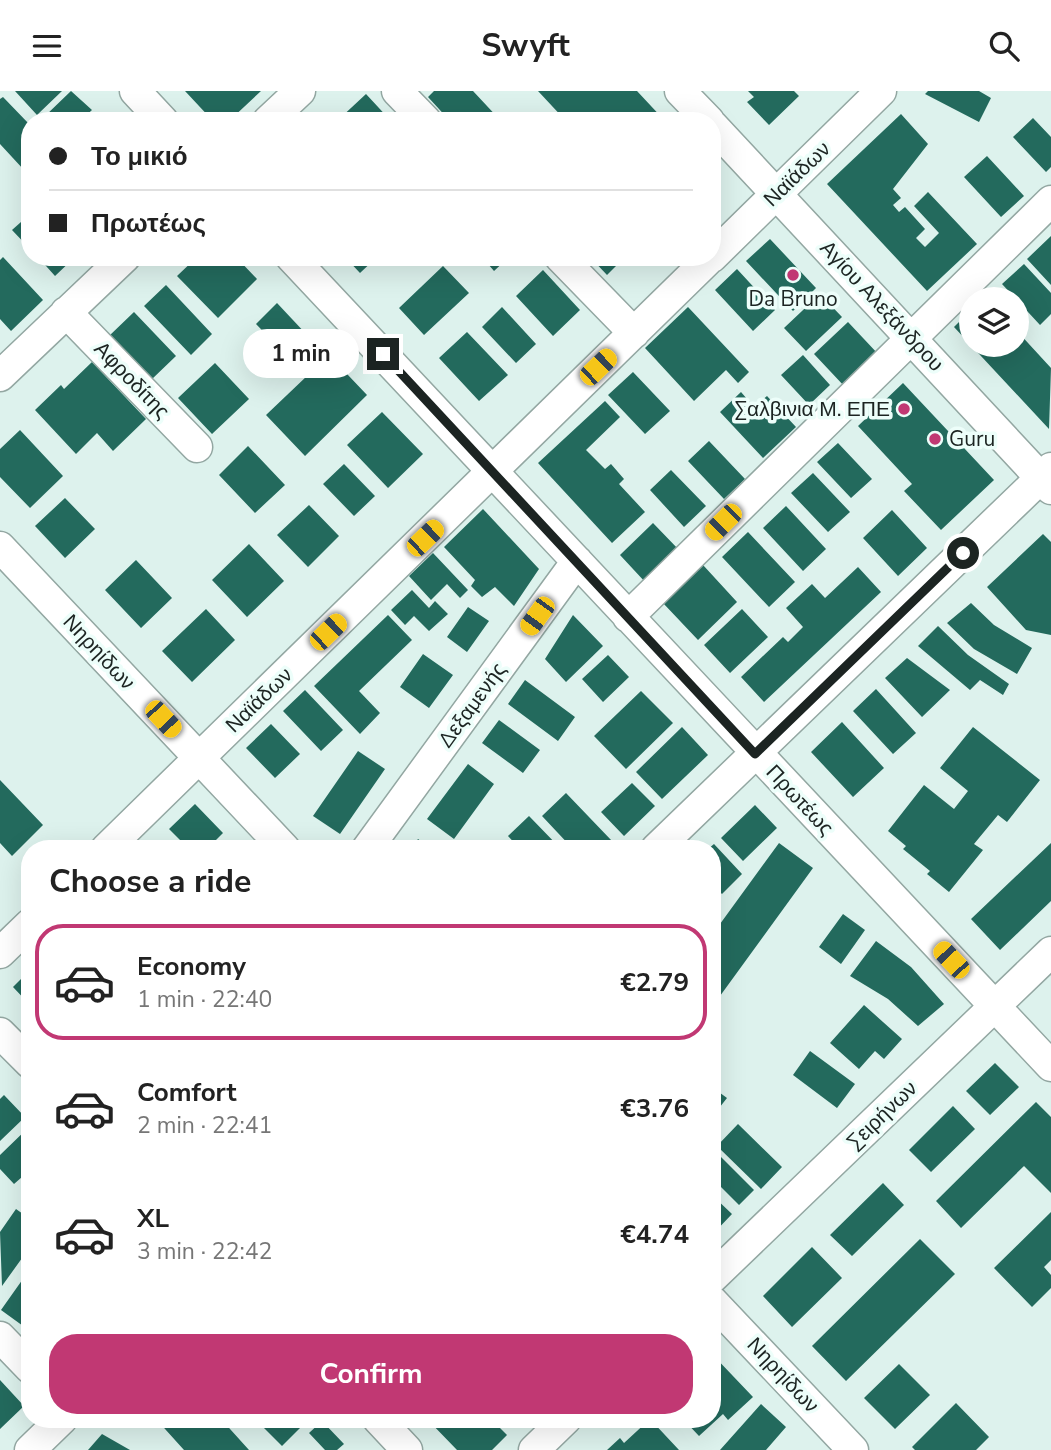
<!DOCTYPE html>
<meta charset="utf-8">
<style>
body{margin:0;font-family:"Nunito Sans",sans-serif;background:#f2f2f2;color:#222;height:100vh;display:flex;flex-direction:column;font-size:26px;white-space:nowrap}
*{box-sizing:border-box;margin:0}
p{font-size:23px;color:#767676}
.icon{flex:none;width:38px;height:38px;fill:none;stroke:currentColor;stroke-width:2;stroke-linecap:round;stroke-linejoin:round}
.map{position:relative;flex:1;overflow:hidden}
.side{position:absolute;left:21px;top:749px;width:700px;height:588px;display:flex;flex-direction:column;background:#fff;border-radius:28px;box-shadow:0 7px 28px #0002}
.side>*{flex:none}
.top-card{position:absolute;left:21px;top:21px;width:700px;height:154px;border-radius:28px;box-shadow:0 7px 28px #0002;display:grid;align-content:center;height:154px;padding:0 28px;background:#fff}
.tools{position:absolute;left:959px;top:196px;display:grid;gap:14px}
.tools a{display:grid;place-items:center;width:70px;height:70px;border-radius:50%;background:#fff;box-shadow:0 7px 28px #0002;font-size:35px}
.end{position:absolute;width:32px;height:32px;margin:-16px;border:9px solid #1c2422;background:#fff;box-shadow:0 0 0 4px #fff}
.from{border-radius:50%}
.bubble{position:absolute;height:49px;border-radius:24px;background:#fff;box-shadow:0 7px 28px #0002;font-size:23px;font-weight:700;line-height:49px;text-align:center}
.car{position:absolute;width:21px;height:42px;margin:-21px -10px;border-radius:9px;box-shadow:0 0 5px 2px #0007;background:linear-gradient(#f5c518 24%,#345 0 40%,#f5c518 0 76%,#345 0 86%,#f5c518 0)}
.top-card b{display:flex;align-items:center;gap:24px;height:66px;font-size:26px}
.top-card b+b{border-top:2px solid #e0e0e0}
.top-card i{width:18px;height:18px;background:#222}
ul{padding:0;list-style:none}
li{display:flex;align-items:center;gap:21px;height:116px;margin:0 14px 10px;padding:0 14px;border:4px solid transparent;border-radius:28px}
li div{flex:1}
li b{display:block;font-size:26px}
li em{font-style:normal;font-weight:700}
li.on{border-color:#c13873}
li>.icon{width:63px;height:63px;stroke-width:1.5}
h2{padding:0 28px;font-size:32px;line-height:84px}
.button{display:flex;gap:14px;margin-top:auto;padding:14px 28px}
.button a{flex:1;height:80px;border-radius:28px;background:#c13873;color:#fff;font-size:28px;font-weight:700;line-height:80px;text-align:center}
header{display:flex;justify-content:space-between;align-items:center;height:91px;padding:0 28px;background:#fff;font-size:32px;font-weight:700}
.map>svg:first-child{display:block}
.building{fill:#236a5d}
.lines{fill:none;stroke-linecap:round;stroke-linejoin:round}
.minor-casing{stroke:#93a7a2;stroke-width:33}
.minor{stroke:#fff;stroke-width:30}
.route{stroke:#1c2422;stroke-width:9}
.poi-dot{fill:#c13873;stroke:#edfefa;stroke-width:2.5}
.labels{text-anchor:middle;dominant-baseline:central;stroke-width:7;stroke-linejoin:round;paint-order:stroke}
.street-label{font-size:21px;fill:#1c2422;stroke:#edfefa}
.poi-label{font-size:21px;fill:#1c2422;stroke:#edfefa}
</style>
<header><svg class="icon" aria-label="menu" viewBox="0 0 24 24"><path d="M4 6h16M4 12h16M4 18h16"/></svg>Swyft<svg class="icon" aria-label="search" viewBox="0 0 24 24"><circle cx="10" cy="10" r="6"/><path d="M15 15l6 6"/></svg></header>
<div class="map">
<svg width="1051" height="1359" viewBox="0 0 1051 1359">
<rect width="100%" height="100%" fill="#ddf2ed"/>
<path class="building" d="M15 0H62L37 24Z
M71 0 92 19 80 30H48L44 26Z
M185 0H261L229 30H213Z
M434 0H473L501 30H450L428 6Z
M538 0H637L665 30H566Z
M748 0H794L799 5 769 34 747 11 754 6Z
M928 0H979L991 7 979 31 925 3Z
M366 3 391 30H337Z
M3 6 30 34V73L24 79 0 53V8Z
M901 23 928 53 893 98 901 107 893 114 899 121 905 116 925 138 916 147 925 156 939 142 914 115 928 101 977 153 927 200 827 93Z
M1033 27 1051 46V76L1046 81 1013 46Z
M987 65 1024 105 1001 126 964 86Z
M30 123V158L12 139Z
M1051 145V194L1027 168Z
M770 148 816 197 793 220 746 170Z
M3 166 43 209 11 240 0 228V169Z
M38 166H75L55 185Z
M197 166H236L257 188 218 227 177 185Z
M345 166H377L360 182Z
M482 166H509L494 180Z
M590 166H625L607 184Z
M1024 173 1051 202V223L1040 234 1002 193Z
M443 175 469 202 424 244 399 217Z
M737 178 775 219 753 240 715 199Z
M543 179 580 219 553 245 516 205Z
M166 194 212 243 191 264 144 215Z
M820 203 842 226 806 260 784 237Z
M277 212 307 244 286 264 256 233Z
M502 216 536 253 516 272 482 236Z
M688 216 749 281 738 292 726 279 694 310 645 257Z
M971 219V254H1017V240L1051 277 1049 338 954 236Z
M134 221 176 265 151 289 109 245Z
M848 231 879 264 845 296 814 263Z
M467 241 508 284 479 310 439 267Z
M329 264 367 304 305 365 266 324Z
M803 264 830 294 809 314 781 284Z
M92 271 146 328 113 360 97 342 76 363 35 319 61 294 64 298Z
M215 272 249 308 212 343 178 307Z
M633 281 670 320 645 343 608 304Z
M903 292 994 389 941 439 904 400 912 393 858 335Z
M741 301 754 316 767 305 796 336 763 367 720 321Z
M605 310 620 326 586 359 605 378 611 373 624 388 619 393 645 421 612 452 538 372Z
M382 321 423 363 388 397 347 354Z
M20 339 63 385 30 417 0 386V358Z
M709 350 745 388 724 408 688 370Z
M838 352 872 388 851 407 817 371Z
M248 355 285 394 255 422 219 384Z
M344 373 375 405 354 425 323 393Z
M671 379 706 415 684 436 650 399Z
M813 382 850 421 828 441 791 402Z
M65 407 95 438 65 467 35 435Z
M309 414 339 445 308 476 277 444Z
M786 415 826 458 803 480 763 437Z
M483 418 539 478 514 515 495 496 482 506 471 495 475 489 444 456Z
M892 419 927 457 898 485 863 447Z
M653 432 680 460 646 492 620 464Z
M748 441 795 491 769 516 722 466Z
M1043 443 1051 451V544L1026 539 987 496Z
M249 453 284 490 247 526 212 489Z
M433 462 468 499 460 507 447 493 431 509 409 485Z
M136 469 172 507 141 537 105 499Z
M703 474 737 511 698 549 663 512Z
M858 476 881 501 764 611 741 586 783 546 788 551 803 536 786 517 812 493 825 507Z
M412 499 429 517 435 510 448 523 429 540 414 525 405 534 391 519Z
M971 512 994 534 1032 557 1017 583 974 558 947 532Z
M468 516 489 530 467 561 447 546Z
M206 518 235 549 192 591 162 560Z
M742 518 768 546 730 582 704 554Z
M388 524 412 549 359 600 380 622 360 643 314 595Z
M573 524 603 555 566 591 545 568Z
M938 535 968 564 1009 593 1003 604 980 589 970 599 918 555Z
M423 563 453 584 429 617 400 596Z
M608 564 629 586 603 611 582 588Z
M907 567 950 599 922 626 885 587Z
M525 589 575 626 558 650 508 613Z
M876 598 916 642 893 663 853 620Z
M305 599 343 639 321 660 283 620Z
M641 600 673 632 626 678 594 645Z
M499 629 540 659 523 682 482 652Z
M842 631 884 677 853 706 811 661Z
M271 633 300 663 275 687 246 657Z
M682 636 708 664 662 708 636 681Z
M973 636 1040 689 1007 731 998 724 974 753 983 759 949 801 927 783 930 780 903 758 906 755 888 740 924 694 954 718 968 700 940 677Z
M358 660 385 678 340 743 313 725Z
M468 673 494 693 454 748 427 728Z
M0 689 43 734 12 765 0 752Z
M632 692 655 715 624 745 601 721Z
M566 702 612 750 604 758H573L542 725Z
M195 713 223 742 207 758H189L169 738Z
M755 714 777 737 743 770 721 747Z
M529 725 561 758H520L508 745Z
M418 748 432 758H411Z
M779 752 813 777 712 916V844Z
M1051 752V810L1000 859 971 828Z
M714 753 742 783 722 803 712 793V758H708Z
M843 823 865 839 841 873 819 856Z
M876 850 911 876 944 913 918 935 888 908 850 885Z
M30 879V914L13 896Z
M864 914 902 948 884 968 875 960 859 978 830 952Z
M810 960 855 993 837 1017 793 984Z
M995 972 1019 996 990 1024 966 1000Z
M712 996 727 1007 712 1026Z
M4 1004 25 1026 0 1050V1008Z
M1036 1011 1051 1026V1102L1024 1075 961 1137 936 1110Z
M953 1015 975 1038 931 1081 909 1059Z
M738 1033 782 1076 761 1098 717 1055Z
M30 1035V1079L14 1093 0 1078V1064Z
M717 1062 754 1099 739 1114 712 1087V1066Z
M883 1092 904 1114 852 1165 830 1144Z
M712 1104 732 1123 712 1144Z
M16 1118 30 1128V1156L2 1195 0 1141Z
M1051 1121V1169L1044 1176 1051 1184V1197L1032 1216 994 1177Z
M920 1148 955 1183 846 1290 812 1255Z
M812 1156 842 1187 792 1236 763 1205Z
M30 1178V1240L1 1219Z
M712 1263 753 1306 728 1329 723 1323 699 1345 683 1328H712Z
M899 1273 930 1304 895 1338 864 1307Z
M0 1289 24 1315 0 1338Z
M956 1312 989 1346 976 1359H915L912 1356Z
M761 1313 786 1336 766 1359H720Z
M156 1328H221L249 1359H184Z
M267 1328H301L305 1332 282 1355 261 1334Z
M427 1328H491L507 1344 492 1359H457Z
M650 1328 679 1359H607L620 1347 624 1352Z
M322 1330 344 1353 337 1359H325L309 1342Z
M102 1343 130 1359H88Z"/>
<g class="lines">
<defs>
<path id="minor" d="M135 0 163 30
M397 0 426 30
M680 0 709 30
M268 30 300 0
M712 34 1051 398
M291 166 1051 975
M560 166 634 242
M712 166 881 0
M66 221 197 356
M0 285 125 166
M0 456 285 758
M628 526 1051 110
M106 758 711 166
M367 758 577 470
M656 758 1051 377
M0 862 30 833
M0 942 30 972
M712 1187 1051 861
M712 1210 853 1359
M0 1246 30 1277
M378 1328 407 1359
M30 1359 62 1328
M534 1359 566 1328"/>
</defs>
<use href="#minor" class="minor-casing"/>
<use href="#minor" class="minor"/>
</g>
<g class="lines">
<path class="route" d="M383 263 755 663 963 462"/>
</g>
<g class="poi-dot">
<circle cx="793" cy="184" r="7"/>
<circle cx="904" cy="318" r="7"/>
<circle cx="935" cy="348" r="7"/>
</g>
<g class="labels">
<g class="street-label">
<text transform="translate(797 83) rotate(-44)">Ναϊάδων</text>
<text transform="translate(882 215) rotate(47)">Αγίου Αλεξάνδρου</text>
<text transform="translate(132 289) rotate(46)">Αφροδίτης</text>
<text transform="translate(99 561) rotate(47)">Νηρηίδων</text>
<text transform="translate(259 609) rotate(-44)">Ναϊάδων</text>
<text transform="translate(472 614) rotate(-54)">Δεξαμενής</text>
<text transform="translate(800 709) rotate(47)">Πρωτέως</text>
<text transform="translate(882 1024) rotate(-44)">Σειρήνων</text>
<text transform="translate(783 1284) rotate(47)">Νηρηίδων</text>
</g>
<g class="poi-label">
<text x="793" y="208">Da Bruno</text>
<text x="890" y="318" text-anchor="end">Σαλβινια Μ. ΕΠΕ</text>
<text x="949" y="348" text-anchor="start">Guru</text>
</g>
</g>
</svg>
<div class="tools">
<a><svg class="icon" aria-label="layers" viewBox="0 0 24 24"><path d="M12 4l9 5-9 5-9-5zM3 14l9 5 9-5"/></svg></a>
</div>
<i class="end from" style="left:963px;top:462px"></i>
<i class="end" style="left:383px;top:263px"></i>
<div class="bubble" style="left:243px;top:238px;width:116px">1 min</div>
<i class="car" style="left:598px;top:276px;rotate:46deg"></i>
<i class="car" style="left:723px;top:431px;rotate:225deg"></i>
<i class="car" style="left:425px;top:447px;rotate:46deg"></i>
<i class="car" style="left:537px;top:525px;rotate:216deg"></i>
<i class="car" style="left:328px;top:541px;rotate:46deg"></i>
<i class="car" style="left:163px;top:628px;rotate:137deg"></i>
<i class="car" style="left:951px;top:869px;rotate:317deg"></i>
<div class="top-card">
<b><i class="from"></i>Το μικιό</b>
<b><i></i>Πρωτέως</b>
</div>
<section class="side">
<h2>Choose a ride</h2>
<ul>
<li class="on"><svg class="icon" aria-label="car" viewBox="0 0 24 24"><path d="M5 17H2v-5l4-1 3-4h7l3 4 3 1v5h-3M9 17h6M6 11h13"/><circle cx="7" cy="17" r="2"/><circle cx="17" cy="17" r="2"/></svg><div><b>Economy</b><p>1 min · 22:40</p></div><em>€2.79</em></li>
<li><svg class="icon" aria-label="car" viewBox="0 0 24 24"><path d="M5 17H2v-5l4-1 3-4h7l3 4 3 1v5h-3M9 17h6M6 11h13"/><circle cx="7" cy="17" r="2"/><circle cx="17" cy="17" r="2"/></svg><div><b>Comfort</b><p>2 min · 22:41</p></div><em>€3.76</em></li>
<li><svg class="icon" aria-label="car" viewBox="0 0 24 24"><path d="M5 17H2v-5l4-1 3-4h7l3 4 3 1v5h-3M9 17h6M6 11h13"/><circle cx="7" cy="17" r="2"/><circle cx="17" cy="17" r="2"/></svg><div><b>XL</b><p>3 min · 22:42</p></div><em>€4.74</em></li>
</ul>
<div class="button"><a>Confirm</a></div>
</section>
</div>
